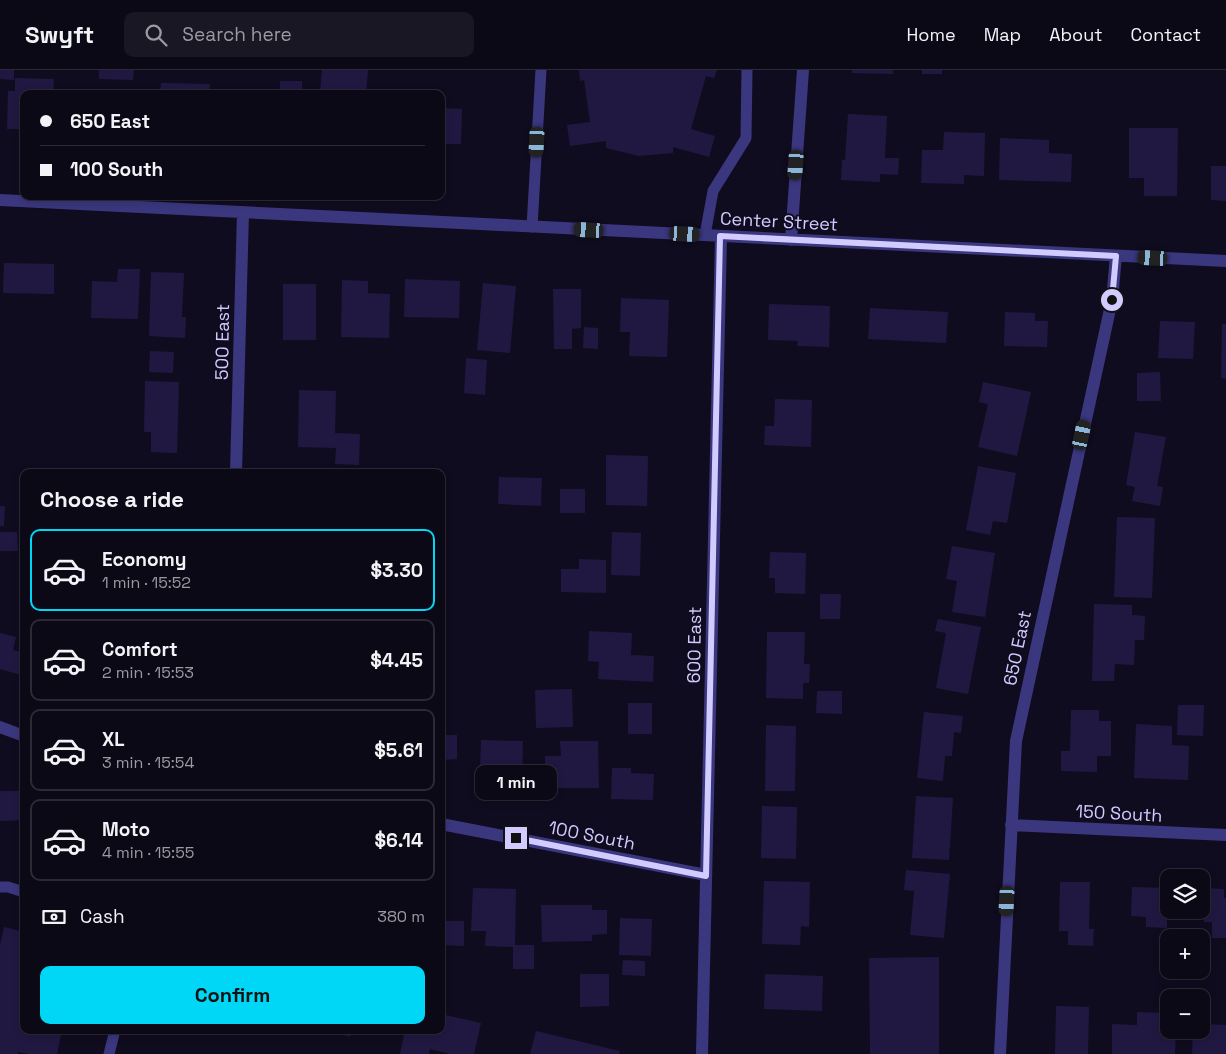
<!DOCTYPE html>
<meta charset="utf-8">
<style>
body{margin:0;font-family:"Space Grotesk",sans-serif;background:#1a1724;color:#f1f3f6;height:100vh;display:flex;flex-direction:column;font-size:19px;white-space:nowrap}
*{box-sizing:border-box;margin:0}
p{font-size:16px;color:#9a9aa1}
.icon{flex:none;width:28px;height:28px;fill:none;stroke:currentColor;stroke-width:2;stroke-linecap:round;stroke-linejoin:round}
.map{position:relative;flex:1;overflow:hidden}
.side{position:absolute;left:20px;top:399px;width:425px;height:565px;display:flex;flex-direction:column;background:#0c0917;border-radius:10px;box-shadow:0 2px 8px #0003,0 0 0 1px #2c2a36}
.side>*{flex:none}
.guide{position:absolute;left:20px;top:20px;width:425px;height:110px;border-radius:10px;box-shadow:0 2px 8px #0003,0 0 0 1px #2c2a36;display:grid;align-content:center;height:110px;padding:0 20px;background:#0c0917}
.tools{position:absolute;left:1160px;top:799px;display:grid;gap:10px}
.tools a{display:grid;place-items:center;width:50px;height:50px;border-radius:10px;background:#0c0917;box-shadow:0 2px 8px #0003,0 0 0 1px #2c2a36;font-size:25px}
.end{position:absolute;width:22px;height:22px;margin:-11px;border:6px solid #d2cbff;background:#111;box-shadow:0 0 0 2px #111}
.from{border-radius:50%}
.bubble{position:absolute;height:35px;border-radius:10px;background:#0c0917;box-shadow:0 2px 8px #0003,0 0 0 1px #2c2a36;font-size:16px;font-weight:600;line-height:35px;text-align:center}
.car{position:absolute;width:15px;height:30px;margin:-15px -8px;border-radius:6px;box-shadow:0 0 4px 1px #0007;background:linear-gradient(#222 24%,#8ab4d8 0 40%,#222 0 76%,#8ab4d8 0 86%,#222 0)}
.guide b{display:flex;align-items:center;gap:18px;height:48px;font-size:19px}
.guide b+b{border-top:1px solid #2c2a36}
.guide i{width:12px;height:12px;background:#f1f3f6}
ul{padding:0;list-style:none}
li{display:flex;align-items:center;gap:15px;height:82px;margin:0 10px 8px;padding:0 10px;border:2px solid #2c2a36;border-radius:10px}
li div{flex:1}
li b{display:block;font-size:19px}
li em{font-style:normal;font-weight:600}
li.on{border-color:#00d7f6}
li>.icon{width:45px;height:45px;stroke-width:1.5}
h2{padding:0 20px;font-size:22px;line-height:60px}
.pay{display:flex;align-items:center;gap:12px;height:55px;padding:0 20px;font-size:19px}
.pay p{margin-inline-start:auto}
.primary-button{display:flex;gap:10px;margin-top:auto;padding:10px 20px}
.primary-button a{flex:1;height:58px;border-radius:10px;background:#00d7f6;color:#111;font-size:20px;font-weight:600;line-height:58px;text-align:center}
header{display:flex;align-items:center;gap:30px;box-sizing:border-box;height:70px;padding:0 25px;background:#0c0917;border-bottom:1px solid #2c2a36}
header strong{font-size:24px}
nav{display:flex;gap:28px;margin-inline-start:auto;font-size:18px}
.search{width:350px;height:45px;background:#1a1724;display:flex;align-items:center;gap:12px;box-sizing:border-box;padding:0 18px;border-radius:10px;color:#9a9aa1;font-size:19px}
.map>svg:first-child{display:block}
.building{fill:#211841}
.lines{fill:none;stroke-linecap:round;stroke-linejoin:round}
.service{stroke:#3b377f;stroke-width:11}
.minor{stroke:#3b377f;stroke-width:12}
.route{stroke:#d2cbff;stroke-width:6}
.labels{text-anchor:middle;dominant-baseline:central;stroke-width:4;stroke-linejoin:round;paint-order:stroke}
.street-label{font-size:18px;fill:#d2cbff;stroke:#100c1f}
</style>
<header>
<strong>Swyft</strong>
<div class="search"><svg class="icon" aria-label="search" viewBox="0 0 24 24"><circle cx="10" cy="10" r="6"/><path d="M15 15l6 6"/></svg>Search here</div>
<nav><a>Home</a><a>Map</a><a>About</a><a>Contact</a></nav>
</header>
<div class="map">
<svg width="1226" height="984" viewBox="0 0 1226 984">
<rect width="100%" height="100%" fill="#100c1f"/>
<path class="building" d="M0 0H14V10L0 9Z
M99 0H134L133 10 99 9Z
M322 0H368L366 24 320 23Z
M579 0H717L714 8 706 6 691 59 715 66 709 87 673 77V83L639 86 606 78V71L570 76 567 55 590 52 584 10 580 11Z
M852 0H893V4L852 3Z
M922 0H942V4H922Z
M15 8 54 9 53 24H24V59H7L8 21H15Z
M280 11H302V24H280Z
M161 13 210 14 209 24H160Z
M376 21H399V24H376Z
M441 38 462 39 461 74H441Z
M848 44 887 46 885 88H899L898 105 880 104V112L841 110 842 90H845Z
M1129 58H1178L1177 126H1144V108H1129Z
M944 62 985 63 984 106 964 105V114L921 113 922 80H943Z
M1000 68 1049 70V83L1072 84 1071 112 999 110Z
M1211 96H1226V131L1211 130Z
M4 193 54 194V224L3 223Z
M118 199H140L138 249 91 248 92 211 117 212Z
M151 202 184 203 182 247H186L185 268 149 266Z
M405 209 460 211 459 248 404 247Z
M342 210 368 211V223L390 224 389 268 341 267Z
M483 213 516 216 510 283 477 280Z
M283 214H316V270H283Z
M553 219H581V258L572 259V279H554Z
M621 228 669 230 667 287 629 286 630 262H620Z
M769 234 830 236 829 277 797 276 798 271 768 270Z
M870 238 948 242 946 273 868 269Z
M1005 242 1035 243V251H1048L1047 277 1004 276Z
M1160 251 1195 252 1193 289 1158 288Z
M1222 254H1226V309L1221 308Z
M584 257 598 258V279L583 278Z
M150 281 174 282 173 303 149 302Z
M466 288 487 290 485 325 464 323Z
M1160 302 1161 331H1137V303Z
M145 311 179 312 177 383 151 382V362H144Z
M983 312 1031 322 1017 386 978 377 988 334 979 332Z
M299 320 336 321 335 363 360 364 359 395 335 394 336 378 298 377Z
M775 329 812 330 811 377 764 375 765 356H774Z
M1135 362 1166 367 1157 416 1163 417 1160 436 1132 431 1135 417 1126 415Z
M606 385 648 386 647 436 606 435Z
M978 396 1016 403 1007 453 993 451 990 465 966 460Z
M145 398 178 399V402H145Z
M499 407 542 408 541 436 498 434Z
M560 419H585V443H560Z
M0 436H5L4 456H0Z
M1117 447 1155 448 1152 528 1114 527Z
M0 462H17L18 481H0Z
M612 462 641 463 640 506 611 505Z
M952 476 995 483 985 547 952 542 957 511 946 509Z
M770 482 806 483 805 524 775 523V508H769Z
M579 489 606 490V523L561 522V499H579Z
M820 524H841L840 549H820Z
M1094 534 1132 535V545L1145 546 1144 570H1135L1134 595 1115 594 1114 611H1092Z
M938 549 981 557 968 624 936 618 946 563 935 561Z
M589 561 632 563 631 585 654 586 653 612 598 609 599 592 588 591Z
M767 562H805L804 594H810L809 613H803V629L766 628Z
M0 563 16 567 13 580 24 583V606L0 599Z
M572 619 573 657 536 658 535 620Z
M817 621H842V644L816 643Z
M628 633H652V664H628Z
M1178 635H1204L1203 666 1177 665Z
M1071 640H1099V651H1111V686H1097V702L1061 701V681H1070Z
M924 642 963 646 961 663 954 662 952 686H945L943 711 917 708Z
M1136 654 1172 656V675L1189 676 1188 710 1134 708Z
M766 655 796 656 795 721H765Z
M441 665H457V689L441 690Z
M481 670 523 671 522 706 480 704Z
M560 671H598L599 718H545V686H561Z
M612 698H631V703L654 704 653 730 611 729Z
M0 721H24V750L0 751Z
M916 726 953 728 949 790 912 788Z
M762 736 797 737 796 789 761 788Z
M906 800 950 804 944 868 910 865 914 821 904 820Z
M764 811 810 812 809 857 801 856 800 875 762 874Z
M1060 812H1090L1089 859H1094L1093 876 1068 875V861H1059Z
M1132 817 1169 818V840H1191V849L1167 848V858L1146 857V847L1131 846Z
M473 818 516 819 515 875H534V899H513V877L485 876 486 861H471Z
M1205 818 1224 819V828H1226V868H1212V852H1204Z
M541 835H592V840H607V864L592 865V871L542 872Z
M620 848 652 849 651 886 619 885Z
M441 851H464V876L441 875Z
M4 857 24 862V960H62L57 984H29L18 982V984H0V875Z
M939 887V984H870L869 888Z
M623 890 645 891V906L622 905Z
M580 904H609V936L580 937Z
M765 904 823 906 822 941 764 939Z
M1056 936 1089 937 1088 984H1055Z
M1137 942 1163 943V953H1169V960H1176L1175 984H1112V954L1137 955Z
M441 944 481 953 474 984H450L430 979 429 984H400L405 960H441Z
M1201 954 1226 955V984H1192L1193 960H1201Z
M328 960H352L350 967Z
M536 961 620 981 619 984H530Z"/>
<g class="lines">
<path class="service" d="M532 157 541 0
M705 165 713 121 746 68 747 0
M0 817H8L24 822
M109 984 115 960"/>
<path class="minor" d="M0 130 1226 191
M791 170 803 0
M236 402 243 142
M0 657 24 666
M441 754 706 805
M1011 755 1226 765
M702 984 721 166
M1000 984 1016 671 1112 230 1116 186"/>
</g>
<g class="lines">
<path class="route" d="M516 768 706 806 720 166 1116 186 1112 230"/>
</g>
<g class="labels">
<g class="street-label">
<text transform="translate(779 151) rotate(3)">Center Street</text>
<text transform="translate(222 272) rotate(-89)">500 East</text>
<text transform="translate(694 575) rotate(-89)">600 East</text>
<text transform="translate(1017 578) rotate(-78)">650 East</text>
<text transform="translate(1119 743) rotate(3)">150 South</text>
<text transform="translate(592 765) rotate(11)">100 South</text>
</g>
</g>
</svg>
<div class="tools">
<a><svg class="icon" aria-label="layers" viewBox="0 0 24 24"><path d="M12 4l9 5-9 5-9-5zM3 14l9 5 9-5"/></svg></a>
<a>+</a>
<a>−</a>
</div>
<i class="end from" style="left:1112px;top:230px"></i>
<i class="end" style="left:516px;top:768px"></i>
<div class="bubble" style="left:475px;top:695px;width:82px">1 min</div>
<i class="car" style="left:537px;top:72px;rotate:183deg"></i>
<i class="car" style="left:796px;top:95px;rotate:184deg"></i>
<i class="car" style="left:589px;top:160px;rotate:273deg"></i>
<i class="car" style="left:685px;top:164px;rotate:93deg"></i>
<i class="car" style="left:1153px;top:188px;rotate:273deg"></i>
<i class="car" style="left:1082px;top:365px;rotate:12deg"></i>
<i class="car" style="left:1007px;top:831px;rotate:183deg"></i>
<div class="guide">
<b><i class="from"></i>650 East</b>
<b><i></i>100 South</b>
</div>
<section class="side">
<h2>Choose a ride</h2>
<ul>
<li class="on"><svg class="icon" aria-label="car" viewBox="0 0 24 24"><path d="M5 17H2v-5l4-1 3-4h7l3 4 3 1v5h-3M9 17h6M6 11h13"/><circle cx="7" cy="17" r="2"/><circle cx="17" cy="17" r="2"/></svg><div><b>Economy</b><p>1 min · 15:52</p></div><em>$3.30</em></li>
<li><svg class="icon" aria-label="car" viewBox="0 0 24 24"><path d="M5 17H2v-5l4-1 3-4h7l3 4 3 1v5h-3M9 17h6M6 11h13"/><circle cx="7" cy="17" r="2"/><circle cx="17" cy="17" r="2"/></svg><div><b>Comfort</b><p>2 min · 15:53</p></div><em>$4.45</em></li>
<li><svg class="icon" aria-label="car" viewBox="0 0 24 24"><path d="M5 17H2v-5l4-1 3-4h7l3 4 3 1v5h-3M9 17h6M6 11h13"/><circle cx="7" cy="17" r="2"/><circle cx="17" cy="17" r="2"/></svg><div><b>XL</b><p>3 min · 15:54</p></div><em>$5.61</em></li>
<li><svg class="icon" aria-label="car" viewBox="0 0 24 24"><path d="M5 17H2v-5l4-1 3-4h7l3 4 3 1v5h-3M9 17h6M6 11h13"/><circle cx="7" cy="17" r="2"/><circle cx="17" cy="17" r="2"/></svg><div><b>Moto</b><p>4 min · 15:55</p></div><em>$6.14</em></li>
</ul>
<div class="pay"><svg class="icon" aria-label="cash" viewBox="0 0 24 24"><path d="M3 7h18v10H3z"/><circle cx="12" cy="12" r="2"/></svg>Cash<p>380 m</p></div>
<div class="primary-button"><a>Confirm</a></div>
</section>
</div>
